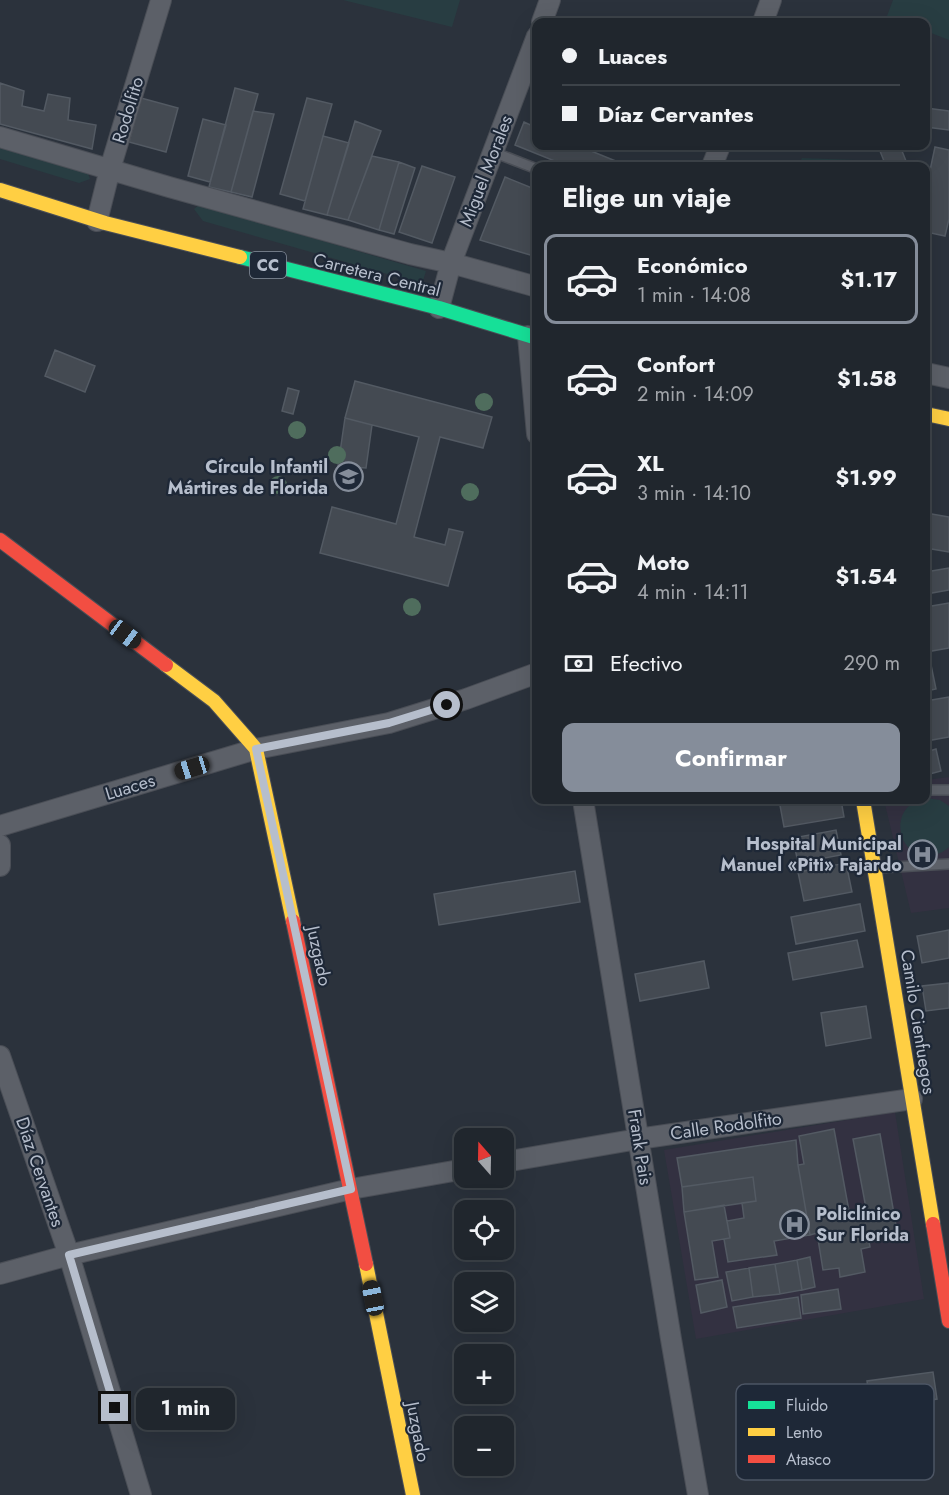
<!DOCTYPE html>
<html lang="es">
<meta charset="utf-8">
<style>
body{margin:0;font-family:Jost,sans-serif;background:#2d3239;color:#f1f3f6;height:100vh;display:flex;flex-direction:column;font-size:22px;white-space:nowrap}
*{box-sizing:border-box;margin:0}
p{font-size:20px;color:#a2a5aa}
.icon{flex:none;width:33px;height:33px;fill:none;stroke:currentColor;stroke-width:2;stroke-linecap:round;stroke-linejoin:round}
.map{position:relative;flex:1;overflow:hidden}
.drawer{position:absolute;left:532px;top:162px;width:398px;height:642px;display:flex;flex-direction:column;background:#20262d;border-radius:12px;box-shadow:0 6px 24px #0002,0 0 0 2px #3d4349}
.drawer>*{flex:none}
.hud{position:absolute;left:532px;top:18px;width:398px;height:132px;border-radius:12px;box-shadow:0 6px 24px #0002,0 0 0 2px #3d4349;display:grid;align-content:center;height:132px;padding:0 30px;background:#20262d}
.needle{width:39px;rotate:340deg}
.controls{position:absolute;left:454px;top:1128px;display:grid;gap:12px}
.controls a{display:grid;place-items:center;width:60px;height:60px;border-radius:12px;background:#20262d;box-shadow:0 6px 24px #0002,0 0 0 2px #3d4349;font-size:30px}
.end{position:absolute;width:27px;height:27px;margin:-14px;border:8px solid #b6becc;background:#111;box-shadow:0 0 0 3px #111}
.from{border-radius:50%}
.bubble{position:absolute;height:42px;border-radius:12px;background:#20262d;box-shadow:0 6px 24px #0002,0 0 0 2px #3d4349;font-size:20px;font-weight:700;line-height:42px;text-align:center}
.car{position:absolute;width:18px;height:36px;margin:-18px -9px;border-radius:8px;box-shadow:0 0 4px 2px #0007;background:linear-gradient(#222 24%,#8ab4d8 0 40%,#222 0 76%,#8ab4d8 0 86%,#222 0)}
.hud b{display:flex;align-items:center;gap:21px;height:57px;font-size:22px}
.hud b+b{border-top:2px solid #3d4349}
.hud i{width:15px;height:15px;background:#f1f3f6}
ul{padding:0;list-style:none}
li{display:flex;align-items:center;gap:18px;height:90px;margin:0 12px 9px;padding:0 18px;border:3px solid transparent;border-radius:12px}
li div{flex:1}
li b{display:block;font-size:22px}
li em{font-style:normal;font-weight:700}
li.on{border-color:#858d9a}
li>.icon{width:54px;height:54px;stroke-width:1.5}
h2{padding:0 30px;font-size:27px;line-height:72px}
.pay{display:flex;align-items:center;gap:15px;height:66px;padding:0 30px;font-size:22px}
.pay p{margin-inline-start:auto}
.action{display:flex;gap:12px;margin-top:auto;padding:12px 30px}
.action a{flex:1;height:69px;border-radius:12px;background:#858d9a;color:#fff;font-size:24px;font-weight:700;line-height:69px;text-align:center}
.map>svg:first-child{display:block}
.medical{fill:#333141}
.green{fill:#283d42}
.building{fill:#444a52;stroke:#535a63;stroke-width:1.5}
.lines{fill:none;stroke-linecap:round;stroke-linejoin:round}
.lane-casing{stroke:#4a4e56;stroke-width:12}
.street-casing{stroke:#4a4e56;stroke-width:22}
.fast-casing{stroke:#4a4e56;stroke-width:16}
.slow-casing{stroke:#4a4e56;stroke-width:16}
.jam-casing{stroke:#4a4e56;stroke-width:16}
.lane{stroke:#5c6068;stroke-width:9}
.street{stroke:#5c6068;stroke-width:20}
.fast{stroke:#16e098;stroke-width:14}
.slow{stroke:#ffcf43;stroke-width:14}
.jam{stroke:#f24e42;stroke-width:14}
.tree{fill:#4f6d5d}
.route{stroke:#b6becc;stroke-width:8}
.labels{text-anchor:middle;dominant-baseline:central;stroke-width:4.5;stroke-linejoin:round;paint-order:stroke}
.shield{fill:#1e2837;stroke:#88919f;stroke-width:1.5}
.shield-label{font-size:16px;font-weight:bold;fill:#b6becc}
.street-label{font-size:18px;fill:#b6becc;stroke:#1e2837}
.poi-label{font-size:18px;font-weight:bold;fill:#b6becc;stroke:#1e2837;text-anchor:end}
.key{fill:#1e2837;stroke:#4c5564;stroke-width:1.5}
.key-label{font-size:16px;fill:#b6becc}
</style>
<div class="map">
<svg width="949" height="1495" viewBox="0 0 949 1495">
<rect width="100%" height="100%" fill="#2b323c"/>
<path class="medical" d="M949 777V908L911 913 884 800H926V780Z
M895 1112 924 1299 696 1339 664 1150Z"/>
<path class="green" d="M343 0H460L452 27Z
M893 0H949V40L926 31V22H904L887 16Z
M0 146 87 171 90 179 79 183 0 159Z
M802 158 855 160 856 166H798Z
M199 205 426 271 422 284 203 221 194 209Z
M926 798 940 800 949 806V847C943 853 936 855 928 855 892 855 891 800 926 800Z"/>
<path class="building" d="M0 83 24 91 22 106 44 111 48 94 70 98 68 120 96 125 92 149 0 124Z
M235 88 258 94 231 192 209 187Z
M141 98 178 108 166 152 129 142Z
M307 98 332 104 305 201 280 194Z
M926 108 949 111V130L926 127Z
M253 111 274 114 252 197 231 192Z
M203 119 226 125 210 182 188 176Z
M355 121 381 131 348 220 327 215Z
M524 122 537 128V146H579L618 162 616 166H567L515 145Z
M323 136 349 143 327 215 303 209Z
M878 146H900L908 166H886Z
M935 147 949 150V219L945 236 926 232V189Z
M372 156 399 162 379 230 348 220Z
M399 162 415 168 394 234 379 230Z
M422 166 455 177 432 243 399 232Z
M505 177 537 190V257L480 240Z
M55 350 95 366 85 392 45 376Z
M355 381 492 417 483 448 440 437 414 537 445 545 449 529 463 532 448 586 320 553 332 507 396 524 419 437 345 418Z
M288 388 299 391 293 414 282 411Z
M345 418 372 425 366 468 338 466Z
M926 513 949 517V552L926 548Z
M949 568V590L926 594V572Z
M949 603V648L926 652V607Z
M931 665 936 689 926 691V666Z
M949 697V737L926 741V701Z
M936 749 941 771 926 775V752Z
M779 800H841L844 817 784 827Z
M836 830 841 855 798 863 793 838Z
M846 863 852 892 804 901 798 872Z
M575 871 580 902 439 925 434 894Z
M860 904 865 931 796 944 791 917Z
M949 930V958L922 963 917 936Z
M857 940 863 967 793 980 788 953Z
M704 961 709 988 640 1001 635 974Z
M949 983V1008L926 1011 922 986Z
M866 1006 871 1038 826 1046 821 1013Z
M834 1129 849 1211 866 1208 853 1139 880 1134 897 1231 868 1236 870 1247 861 1249 865 1272 840 1277 839 1268 823 1270 817 1233 810 1235 798 1165 804 1164 799 1136Z
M796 1140 798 1165 810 1235 774 1241 777 1255 728 1262 724 1239 730 1238 727 1221 744 1218 742 1203 756 1201 753 1177 682 1187 677 1158Z
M753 1177 756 1201 684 1212 682 1187Z
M724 1205 730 1238 712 1241 718 1277 695 1280 684 1212Z
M810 1257 815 1287 802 1290 797 1260Z
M797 1260 802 1290 780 1294 775 1264Z
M775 1264 780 1294 753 1297 749 1268Z
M749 1268 753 1297 732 1301 726 1272Z
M722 1280 727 1307 701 1313 696 1285Z
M838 1289 841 1309 803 1314 801 1295Z
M798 1297 801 1318 737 1328 733 1307Z
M933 1372 937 1399 871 1409 867 1381Z"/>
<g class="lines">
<defs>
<path id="lane" d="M493 152 537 169
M926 790H949
M877 868 949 864"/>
<path id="street" d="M542 22 550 0
M763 22 771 0
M0 137 169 187 410 254 451 263 537 287
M712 166 720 146
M97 221 110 169 161 0
M439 308 451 263 537 36
M528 336 537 434
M926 373 949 378
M583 800 671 1339 698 1495
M0 826 256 749 389 723 466 699 537 673
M0 845V866
M0 1056 69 1255 141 1495
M504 1162 638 1139 912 1099
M0 1274 69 1255 351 1189 465 1169"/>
<path id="fast" d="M240 257 439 308 537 338"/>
<path id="slow" d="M0 190 105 223 240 257
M926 414 949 419
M166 665 214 701 256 749 293 921
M863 800 933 1224
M366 1264 413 1495"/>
<path id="jam" d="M0 540 166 665
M293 921 366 1264
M933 1224 949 1321"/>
</defs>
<use href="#lane" class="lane-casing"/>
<use href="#street" class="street-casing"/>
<use href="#fast" class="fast-casing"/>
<use href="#slow" class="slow-casing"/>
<use href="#jam" class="jam-casing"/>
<use href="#lane" class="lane"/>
<use href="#street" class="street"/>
<use href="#fast" class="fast"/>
<use href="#slow" class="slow"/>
<use href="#jam" class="jam"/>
</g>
<g class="tree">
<circle cx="484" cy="402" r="9"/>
<circle cx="297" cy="430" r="9"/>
<circle cx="337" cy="455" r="9"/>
<circle cx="278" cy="485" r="9"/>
<circle cx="470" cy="492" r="9"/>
<circle cx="412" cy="607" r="9"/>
</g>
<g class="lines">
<path class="route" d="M115 1408 69 1255 351 1189 256 749 389 723 447 705"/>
</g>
<defs>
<symbol id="school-ring" viewBox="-11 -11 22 22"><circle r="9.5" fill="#1e2837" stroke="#858d9a" stroke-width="1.5"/><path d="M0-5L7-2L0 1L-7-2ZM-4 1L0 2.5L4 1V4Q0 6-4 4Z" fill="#858d9a"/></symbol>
<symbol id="hospital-ring" viewBox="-11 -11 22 22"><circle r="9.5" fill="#1e2837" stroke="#858d9a" stroke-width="1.5"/><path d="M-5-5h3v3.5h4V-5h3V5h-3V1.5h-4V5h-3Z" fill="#858d9a"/></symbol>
</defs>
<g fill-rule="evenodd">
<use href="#school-ring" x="332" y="460" width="33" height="33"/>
<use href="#hospital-ring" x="906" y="838" width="33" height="33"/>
<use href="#hospital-ring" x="778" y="1208" width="33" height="33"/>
</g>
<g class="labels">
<rect class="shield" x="250" y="252" width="36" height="26" rx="4.5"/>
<g class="shield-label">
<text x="268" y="265">CC</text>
</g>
<g class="street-label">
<text transform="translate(128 110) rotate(-73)">Rodolfito</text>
<text transform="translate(486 171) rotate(-69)">Miguel Morales</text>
<text transform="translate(377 275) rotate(14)">Carretera Central</text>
<text transform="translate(130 787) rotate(-17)">Luaces</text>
<text transform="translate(319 956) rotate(78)">Juzgado</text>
<text transform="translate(918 1022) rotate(81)">Camilo Cienfuegos</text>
<text transform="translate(726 1126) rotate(-8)">Calle Rodolfito</text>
<text transform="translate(640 1147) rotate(81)">Frank Pais</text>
<text transform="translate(40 1172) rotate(71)">Díaz Cervantes</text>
<text transform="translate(418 1432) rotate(79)">Juzgado</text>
</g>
<g class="poi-label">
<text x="328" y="467">Círculo Infantil<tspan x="328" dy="21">Mártires de Florida</tspan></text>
<text x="902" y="844">Hospital Municipal<tspan x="902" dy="21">Manuel «Piti» Fajardo</tspan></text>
<text x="816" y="1214" text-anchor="start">Policlínico<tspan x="816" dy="21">Sur Florida</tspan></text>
</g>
</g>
<rect x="736" y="1384" width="198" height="96" rx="9" class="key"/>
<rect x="748" y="1401" width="27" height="8" fill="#16e098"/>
<rect x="748" y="1428" width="27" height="8" fill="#ffcf43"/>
<rect x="748" y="1455" width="27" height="8" fill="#f24e42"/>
<g class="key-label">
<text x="786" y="1411">Fluido</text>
<text x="786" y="1438">Lento</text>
<text x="786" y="1465">Atasco</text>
</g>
</svg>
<div class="controls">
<a><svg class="needle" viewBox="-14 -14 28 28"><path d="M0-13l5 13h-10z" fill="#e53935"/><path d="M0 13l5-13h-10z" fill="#a2a5aa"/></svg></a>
<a><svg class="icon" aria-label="locate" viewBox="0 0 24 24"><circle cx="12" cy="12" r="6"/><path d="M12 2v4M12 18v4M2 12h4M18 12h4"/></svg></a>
<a><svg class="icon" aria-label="layers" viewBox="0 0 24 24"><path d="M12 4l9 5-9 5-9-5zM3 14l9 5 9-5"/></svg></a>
<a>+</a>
<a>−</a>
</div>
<i class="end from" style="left:447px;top:705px"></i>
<i class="end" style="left:115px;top:1408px"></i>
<div class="bubble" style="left:136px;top:1388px;width:99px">1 min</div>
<i class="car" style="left:125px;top:634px;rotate:127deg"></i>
<i class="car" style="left:192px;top:768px;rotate:253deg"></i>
<i class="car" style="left:373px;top:1298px;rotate:349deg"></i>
<div class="hud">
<b><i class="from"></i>Luaces</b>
<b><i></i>Díaz Cervantes</b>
</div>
<section class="drawer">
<h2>Elige un viaje</h2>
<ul>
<li class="on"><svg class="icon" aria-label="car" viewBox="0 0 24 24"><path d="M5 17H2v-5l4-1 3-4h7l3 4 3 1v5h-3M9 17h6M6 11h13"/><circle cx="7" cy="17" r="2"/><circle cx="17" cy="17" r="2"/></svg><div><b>Económico</b><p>1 min · 14:08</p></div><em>$1.17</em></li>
<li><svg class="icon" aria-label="car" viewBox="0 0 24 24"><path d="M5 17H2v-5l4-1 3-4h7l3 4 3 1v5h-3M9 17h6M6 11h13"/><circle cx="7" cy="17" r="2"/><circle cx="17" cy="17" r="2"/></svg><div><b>Confort</b><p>2 min · 14:09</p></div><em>$1.58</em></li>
<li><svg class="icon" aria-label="car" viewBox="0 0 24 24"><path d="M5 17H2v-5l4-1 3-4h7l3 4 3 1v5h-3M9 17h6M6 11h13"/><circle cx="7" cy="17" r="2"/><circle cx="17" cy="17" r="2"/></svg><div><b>XL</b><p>3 min · 14:10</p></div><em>$1.99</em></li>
<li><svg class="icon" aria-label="car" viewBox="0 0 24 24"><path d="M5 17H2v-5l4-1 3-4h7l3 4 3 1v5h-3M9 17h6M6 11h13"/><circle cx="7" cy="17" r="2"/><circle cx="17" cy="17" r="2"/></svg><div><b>Moto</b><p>4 min · 14:11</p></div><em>$1.54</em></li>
</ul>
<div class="pay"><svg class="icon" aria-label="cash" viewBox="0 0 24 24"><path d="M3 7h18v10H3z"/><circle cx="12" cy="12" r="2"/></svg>Efectivo<p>290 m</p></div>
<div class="action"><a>Confirmar</a></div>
</section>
</div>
